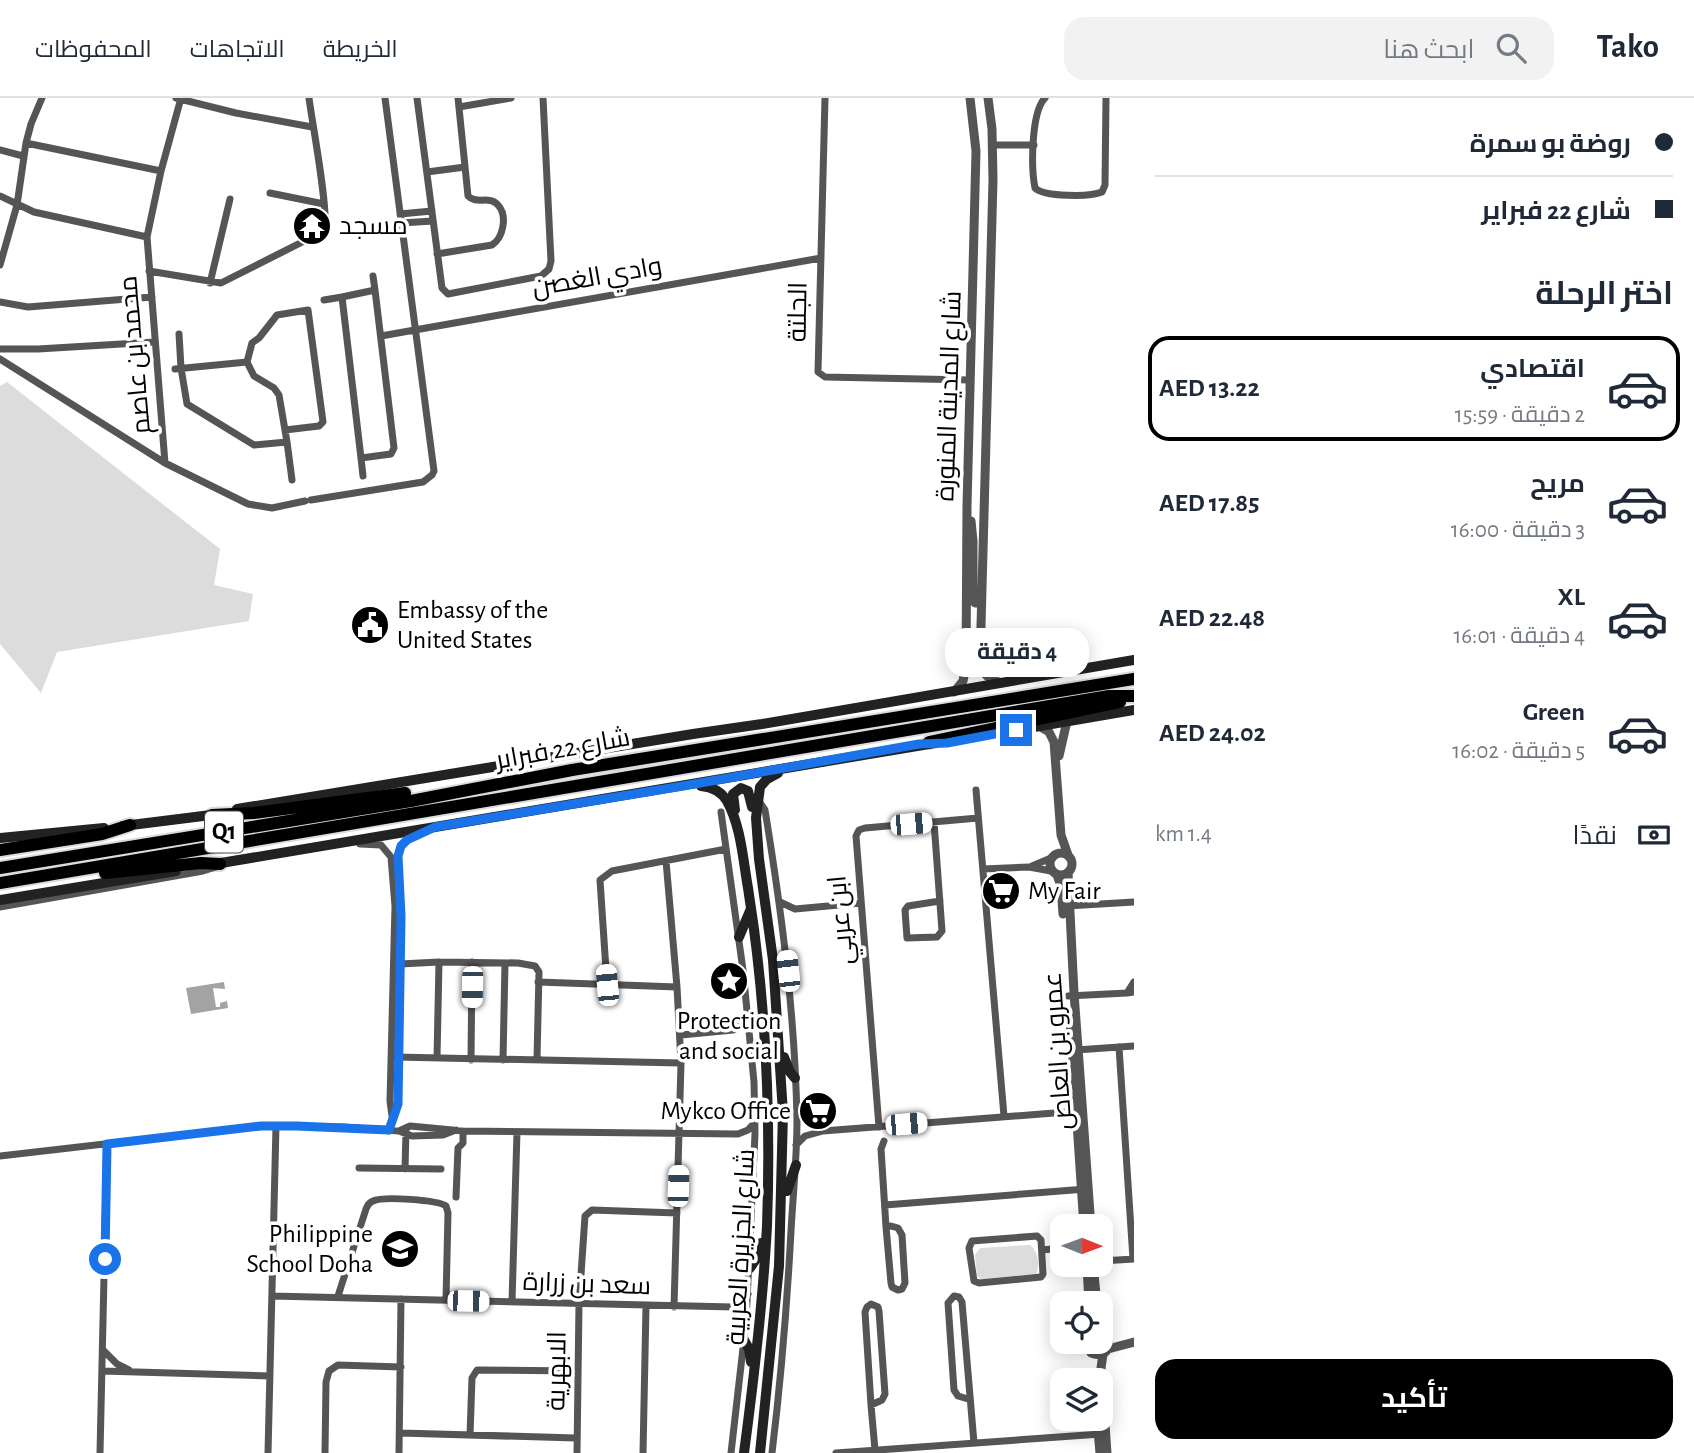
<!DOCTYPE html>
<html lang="ar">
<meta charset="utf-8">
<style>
body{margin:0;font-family:"Alegreya Sans",Cairo,sans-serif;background:#f2f2f3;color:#1f2937;direction:rtl;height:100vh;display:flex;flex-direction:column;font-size:26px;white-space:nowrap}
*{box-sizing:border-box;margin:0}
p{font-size:23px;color:#747a83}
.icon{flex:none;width:38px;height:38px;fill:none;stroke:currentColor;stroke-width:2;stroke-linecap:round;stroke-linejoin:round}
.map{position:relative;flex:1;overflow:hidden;direction:ltr}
.side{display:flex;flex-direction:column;background:#fff;width:560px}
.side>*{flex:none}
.hud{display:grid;align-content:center;height:154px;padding:0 21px;background:#fff}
.needle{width:46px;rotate:91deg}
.fabs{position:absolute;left:1050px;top:1116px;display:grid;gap:14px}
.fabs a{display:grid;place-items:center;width:63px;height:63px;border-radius:14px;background:#fff;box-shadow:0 4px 18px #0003;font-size:35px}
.end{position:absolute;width:32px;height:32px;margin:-16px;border:9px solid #1a73e8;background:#fff;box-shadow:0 0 0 4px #fff}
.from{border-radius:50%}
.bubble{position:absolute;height:49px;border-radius:21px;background:#fff;box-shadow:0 4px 18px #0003;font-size:23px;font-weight:700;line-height:49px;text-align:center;direction:rtl}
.car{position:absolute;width:21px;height:42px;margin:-21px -10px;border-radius:9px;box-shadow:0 0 5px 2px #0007;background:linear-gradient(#fff 24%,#345 0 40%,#fff 0 76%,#345 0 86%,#fff 0)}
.hud b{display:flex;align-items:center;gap:24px;height:66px;font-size:26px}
.hud b+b{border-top:2px solid #e0e1e3}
.hud i{width:18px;height:18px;background:#1f2937}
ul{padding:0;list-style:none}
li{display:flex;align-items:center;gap:21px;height:105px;margin:0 14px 10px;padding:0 7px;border:4px solid transparent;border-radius:21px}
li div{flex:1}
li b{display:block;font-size:26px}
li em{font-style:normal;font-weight:700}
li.active{border-color:#000}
li>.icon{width:63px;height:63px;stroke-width:1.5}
h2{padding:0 21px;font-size:32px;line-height:84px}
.pay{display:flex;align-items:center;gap:18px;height:77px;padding:0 21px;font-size:26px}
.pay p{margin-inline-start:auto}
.cta{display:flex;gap:14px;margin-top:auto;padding:14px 21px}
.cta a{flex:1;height:80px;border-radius:21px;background:#000;color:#fff;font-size:28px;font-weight:700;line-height:80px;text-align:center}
header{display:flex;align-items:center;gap:42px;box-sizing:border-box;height:98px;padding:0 35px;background:#fff;border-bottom:2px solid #e0e1e3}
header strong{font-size:33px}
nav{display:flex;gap:38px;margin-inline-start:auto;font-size:24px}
.search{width:490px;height:63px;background:#f2f2f3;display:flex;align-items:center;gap:18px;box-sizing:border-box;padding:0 24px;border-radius:21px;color:#747a83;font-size:26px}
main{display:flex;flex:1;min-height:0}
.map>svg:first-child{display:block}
.green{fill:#dcdcdc}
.water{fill:#a3a3a3}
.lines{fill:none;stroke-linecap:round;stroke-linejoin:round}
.trunk-casing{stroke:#dbdbdb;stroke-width:16}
.motorway-casing{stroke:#dbdbdb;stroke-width:16}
.minor{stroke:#555;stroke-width:7}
.tertiary{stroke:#555;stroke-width:9}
.secondary{stroke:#222;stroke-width:10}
.trunk{stroke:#000;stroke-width:12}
.motorway{stroke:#000;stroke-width:12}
.route{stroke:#1a73e8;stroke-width:9}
.labels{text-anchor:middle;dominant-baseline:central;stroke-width:7;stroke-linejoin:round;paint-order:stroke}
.shield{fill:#fff;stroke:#4c4c4c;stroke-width:2}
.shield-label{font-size:24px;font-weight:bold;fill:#000}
.poi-label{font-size:26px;fill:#000;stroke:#fff;text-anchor:start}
.street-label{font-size:26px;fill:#000;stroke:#fff}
</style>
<header>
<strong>Tako</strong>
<div class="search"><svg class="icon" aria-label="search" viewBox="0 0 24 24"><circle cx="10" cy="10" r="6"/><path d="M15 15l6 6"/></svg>ابحث هنا</div>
<nav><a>الخريطة</a><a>الاتجاهات</a><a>المحفوظات</a></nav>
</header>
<main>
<section class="side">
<div class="hud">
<b><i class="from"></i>روضة بو سمرة</b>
<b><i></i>شارع 22 فبراير</b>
</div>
<h2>اختر الرحلة</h2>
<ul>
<li class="active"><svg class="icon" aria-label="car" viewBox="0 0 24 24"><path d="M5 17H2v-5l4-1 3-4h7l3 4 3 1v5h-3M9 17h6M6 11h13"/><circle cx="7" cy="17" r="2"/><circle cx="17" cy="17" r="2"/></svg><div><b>اقتصادي</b><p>2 دقيقة · 15:59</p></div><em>AED 13.22</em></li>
<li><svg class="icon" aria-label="car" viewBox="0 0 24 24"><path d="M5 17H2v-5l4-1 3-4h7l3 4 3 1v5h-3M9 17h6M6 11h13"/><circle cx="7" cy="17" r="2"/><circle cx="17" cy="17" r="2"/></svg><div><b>مريح</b><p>3 دقيقة · 16:00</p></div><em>AED 17.85</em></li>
<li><svg class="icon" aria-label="car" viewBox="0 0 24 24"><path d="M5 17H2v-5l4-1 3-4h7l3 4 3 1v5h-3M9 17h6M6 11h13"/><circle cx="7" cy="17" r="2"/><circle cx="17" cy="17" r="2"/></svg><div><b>XL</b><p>4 دقيقة · 16:01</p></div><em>AED 22.48</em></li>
<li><svg class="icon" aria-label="car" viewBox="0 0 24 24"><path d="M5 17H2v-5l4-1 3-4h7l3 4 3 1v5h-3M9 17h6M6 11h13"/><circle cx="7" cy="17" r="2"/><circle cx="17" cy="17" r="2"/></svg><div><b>Green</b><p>5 دقيقة · 16:02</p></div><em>AED 24.02</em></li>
</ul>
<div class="pay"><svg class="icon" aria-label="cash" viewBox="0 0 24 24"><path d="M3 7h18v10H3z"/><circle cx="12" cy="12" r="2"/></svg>نقدًا<p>1.4 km</p></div>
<div class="cta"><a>تأكيد</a></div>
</section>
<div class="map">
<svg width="1134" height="1355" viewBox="0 0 1134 1355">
<rect width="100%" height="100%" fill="#fff"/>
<path class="green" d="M7 284 220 451 214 487 253 496 249 523 57 554 41 595 0 546V288Z
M1030 1147C1038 1153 1040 1167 1036 1176L981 1181 977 1178 975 1157 980 1150Z"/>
<path class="water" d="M224 884 225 891 213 890 216 909H220V905L227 903 228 910 191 916 186 890Z"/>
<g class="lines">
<defs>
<path id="trunk" d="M0 752 102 736 130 727"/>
<path id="motorway" d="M929 644 1120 604
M212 717 254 715 405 695
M0 770 411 703 572 672 1134 581
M105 775 201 765 220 766
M0 785 1109 598H1134"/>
</defs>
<use href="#trunk" class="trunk-casing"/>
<use href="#motorway" class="motorway-casing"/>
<path class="minor" d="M176 0 236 15 312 29
M417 0 442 190 448 196 541 178 549 171 551 163 543 0
M825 0 818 274 825 279 970 282
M1045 0C1031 14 1031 70 1035 90 1044 99 1090 99 1102 94L1105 87 1106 0
M459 9 511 0
M26 45 161 73
M992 47H1034
M0 52 23 58
M427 74 465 69
M270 95 324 106
M0 98 34 114 147 139
M400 116 432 113
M401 125 433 123
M437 156 492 147C503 140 508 118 498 107 490 97 476 107 468 98L458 0
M0 167 17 107 26 45 31 26 42 0
M149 173 221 185 324 133C330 118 312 24 309 0
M373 178 375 192
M210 185 230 101
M375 192 394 350 391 356 361 360 342 199Z
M324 202 342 199
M0 204 28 209 152 199
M179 236 181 270 187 306 254 347 287 344 279 297 274 290 254 278 247 264 252 245 259 240 277 217 308 212 323 324 319 328 285 332
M381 238 821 160
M0 251H38L155 244
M0 261 165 365 248 406 272 410 305 403
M175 271 247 264
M287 344 292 382
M361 360 363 378
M165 365 147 139 161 73 181 0
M311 402 423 384 432 377 434 373 385 0
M976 692 1004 1018
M757 700 765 712C782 816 795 917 797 1022 797 1060 793 1096 791 1133 787 1208 781 1281 772 1355
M721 714 743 872 754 984 755 1036 746 1224 731 1355
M934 724 942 833 937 839 907 840 905 812 908 808 940 803
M360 746 381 747 391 759 395 808 390 1003 392 1018
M666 763 677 889 681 965 674 1209
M1032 768 1051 760
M983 771 1029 769 1051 773
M780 804 795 811 861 805
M1067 808 1134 804
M0 809 203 773 216 769
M400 866 439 864 518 865 535 868 539 874 537 961
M538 884 677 889
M1134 884 1127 895 1134 894
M607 887 600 782 612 773 726 751
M1068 898 1127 895
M681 937 733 932 739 929 746 919
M1119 949 1133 1161
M1076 952 1134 948
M395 959 681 965
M437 960 439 864
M471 962 472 864
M503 962 505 865
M879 1029 856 738 859 732 865 730 978 720
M389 1033 398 1006 401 818 398 758 401 748 407 742 425 734
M399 1033 410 1028 463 1033 738 1036 748 1032 755 1024
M884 1043 881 1051 886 1129
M796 1047 805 1038 823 1033 1080 1013
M0 1058 261 1028 343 1029 399 1033 412 1038 443 1037 456 1032
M359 1070 441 1071
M405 1071 406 1033
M456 1099 458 1050 463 1045V1033
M885 1107 1086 1091
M891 1128 898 1130 902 1137 905 1185 902 1191 898 1192 892 1189 891 1185 886 1129Z
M1037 1138 1041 1142 1043 1176 1041 1179 979 1185 974 1183 969 1150 972 1143Z
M1042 1152 1062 1150
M1101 1163 1134 1161
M272 1198 733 1209 742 1205 748 1196
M338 1198 366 1111C368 1107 368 1105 373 1103 383 1098 438 1102 446 1108L448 1115 446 1202
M512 1204 517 1034
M871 1206 878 1209 879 1213 885 1296 882 1302 871 1307 865 1214 867 1209Z
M103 1252 117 1266 129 1272
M102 1273 270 1278
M968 1301 958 1298 954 1292 948 1205 954 1198 959 1199 962 1204 974 1345
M871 1307 875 1352
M400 1335 576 1340
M470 1337 472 1280 477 1272 578 1273
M100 1355 107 1046
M268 1355 276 1028
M325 1355 326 1284 329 1273 338 1267 401 1269
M399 1355 401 1201
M577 1355 579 1206 585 1118 592 1112 677 1115
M643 1355 646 1208
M836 1355 1101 1336"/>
<path class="tertiary" d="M988 0 992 31 993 82 980 565C982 577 990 581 1001 585
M971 423 973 443V501L975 505H981
M954 594 963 583 966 568 967 408 976 53 970 0
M1039 628 1049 634 1054 644 1061 737 1068 757
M1059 658 1067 623
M1050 766a11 11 0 1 1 22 0a11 11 0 1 1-22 0Z
M1068 774 1074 895 1091 1129
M1057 777 1061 788 1063 816
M1070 921 1084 1129
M1087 1167 1089 1206
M1093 1167 1097 1206
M1087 1244 1091 1255C1107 1262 1116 1244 1101 1235
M1108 1251 1134 1244
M1103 1256 1101 1270 1107 1355
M1097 1321 1100 1355"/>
<path class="secondary" d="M1005 634 1134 612
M701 688C712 689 721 693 727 703 741 728 743 762 748 790 766 902 771 1016 767 1128 763 1204 754 1280 744 1355
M237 711 693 636 762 626 1134 562
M735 712 733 696 741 690 748 693 752 709
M123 728 219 716
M0 740 104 730
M215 766 935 645
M0 802 176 773
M739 839 750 813
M784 959 790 974 795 980
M787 1093 796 1067
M750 1170 758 1158 761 1145
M744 1242 749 1251 751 1264
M760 1355 779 1168 783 1015 773 862 759 761 756 720 760 689 767 681 778 675"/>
<use href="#trunk" class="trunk"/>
<use href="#motorway" class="motorway"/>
</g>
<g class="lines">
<path class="route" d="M105 1161 107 1046 261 1028H297L389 1032 398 1006 401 818 398 758 401 748 407 742 435 729 683 688 919 646 947 645 1016 632"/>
</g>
<defs>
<symbol id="temple-disc" viewBox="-11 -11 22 22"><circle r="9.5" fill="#000" stroke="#fff"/><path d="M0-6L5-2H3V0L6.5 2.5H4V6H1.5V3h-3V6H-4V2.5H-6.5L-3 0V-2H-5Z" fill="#fff"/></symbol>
<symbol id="civic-disc" viewBox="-11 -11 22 22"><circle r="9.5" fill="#000" stroke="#fff"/><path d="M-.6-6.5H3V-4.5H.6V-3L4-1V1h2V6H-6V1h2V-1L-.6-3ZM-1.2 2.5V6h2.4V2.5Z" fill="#fff"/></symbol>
<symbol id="supermarket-disc" viewBox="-11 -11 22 22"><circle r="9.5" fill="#000" stroke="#fff"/><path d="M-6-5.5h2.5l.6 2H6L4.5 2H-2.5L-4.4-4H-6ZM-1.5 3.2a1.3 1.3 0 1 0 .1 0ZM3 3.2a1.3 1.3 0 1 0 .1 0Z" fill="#fff"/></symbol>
<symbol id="sight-disc" viewBox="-11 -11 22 22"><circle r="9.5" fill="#000" stroke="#fff"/><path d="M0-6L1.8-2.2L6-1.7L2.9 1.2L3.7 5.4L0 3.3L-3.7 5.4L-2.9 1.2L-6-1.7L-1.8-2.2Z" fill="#fff"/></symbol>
<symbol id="school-disc" viewBox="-11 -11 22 22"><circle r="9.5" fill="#000" stroke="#fff"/><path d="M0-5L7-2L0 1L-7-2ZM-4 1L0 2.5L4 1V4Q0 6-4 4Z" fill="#fff"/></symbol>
</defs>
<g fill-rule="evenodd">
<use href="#temple-disc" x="290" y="106" width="44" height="44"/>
<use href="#civic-disc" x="348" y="505" width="44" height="44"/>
<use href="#supermarket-disc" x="979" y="771" width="44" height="44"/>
<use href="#sight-disc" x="707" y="861" width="44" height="44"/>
<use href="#supermarket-disc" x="796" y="991" width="44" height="44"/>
<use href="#school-disc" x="378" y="1129" width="44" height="44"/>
</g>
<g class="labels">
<rect class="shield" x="205" y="713.5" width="38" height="41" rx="5"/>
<g class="shield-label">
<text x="224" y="734">Q1</text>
</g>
<g class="poi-label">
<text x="339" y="128">مسجد</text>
<text x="397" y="512">Embassy of the<tspan x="397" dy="30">United States</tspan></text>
<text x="1028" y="793">My Fair</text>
<text x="729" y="923" text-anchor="middle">Protection<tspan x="729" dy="30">and social</tspan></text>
<text x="791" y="1013" text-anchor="end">Mykco Office</text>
<text x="373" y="1136" text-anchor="end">Philippine<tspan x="373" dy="30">School Doha</tspan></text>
</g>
<g class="street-label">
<text transform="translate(597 179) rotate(-10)">وادي الغصن</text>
<text transform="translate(798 214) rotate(-89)">الجلتة</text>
<text transform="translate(135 257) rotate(-95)">محمد بن عاصم</text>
<text transform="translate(949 298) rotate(-88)">شارع المدينة المنورة</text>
<text transform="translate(563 651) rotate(-10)">شارع 22 فبراير</text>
<text transform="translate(841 822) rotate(-95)">ابن عربي</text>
<text transform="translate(1058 953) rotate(-94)">عمرو بن العاص</text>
<text transform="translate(741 1149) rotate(-87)">شارع الجزيرة العربية</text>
<text transform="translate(587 1186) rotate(2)">سعد بن زرارة</text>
<text transform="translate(557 1273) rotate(-89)">الابهرية</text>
</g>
</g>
</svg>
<div class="fabs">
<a><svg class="needle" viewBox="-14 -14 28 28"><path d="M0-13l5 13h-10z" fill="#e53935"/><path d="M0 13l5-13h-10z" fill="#747a83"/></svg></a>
<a><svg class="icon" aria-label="locate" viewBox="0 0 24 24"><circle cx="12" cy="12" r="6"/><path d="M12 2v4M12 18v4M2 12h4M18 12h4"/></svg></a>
<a><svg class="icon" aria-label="layers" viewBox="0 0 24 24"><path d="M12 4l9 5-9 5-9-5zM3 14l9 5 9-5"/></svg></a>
</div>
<i class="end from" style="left:105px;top:1161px"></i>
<i class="end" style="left:1016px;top:632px"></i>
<div class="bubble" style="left:945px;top:530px;width:144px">4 دقيقة</div>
<i class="car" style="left:911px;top:726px;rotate:85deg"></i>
<i class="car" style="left:788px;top:873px;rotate:354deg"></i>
<i class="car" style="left:607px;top:887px;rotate:355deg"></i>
<i class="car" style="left:472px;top:889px;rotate:181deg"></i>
<i class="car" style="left:906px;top:1026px;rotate:85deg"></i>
<i class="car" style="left:678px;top:1088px;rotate:2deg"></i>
<i class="car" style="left:468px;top:1203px;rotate:91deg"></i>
</div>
</main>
